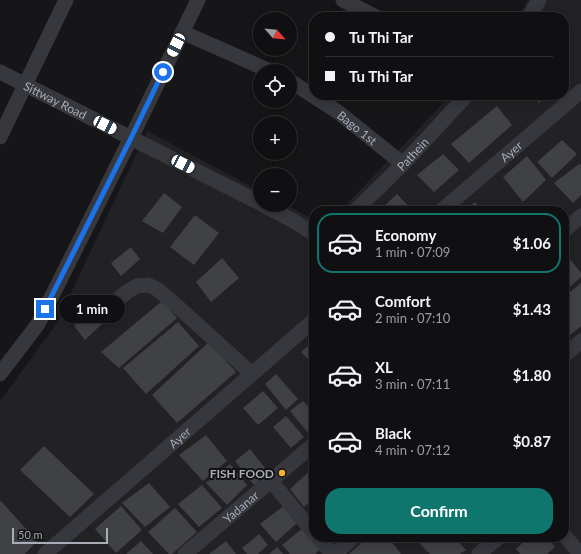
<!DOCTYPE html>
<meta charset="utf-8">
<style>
body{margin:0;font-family:Lato,sans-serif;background:#1e1e20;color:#f1f3f6;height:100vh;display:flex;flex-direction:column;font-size:15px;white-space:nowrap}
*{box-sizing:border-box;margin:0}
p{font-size:13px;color:#9c9d9f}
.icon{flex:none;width:22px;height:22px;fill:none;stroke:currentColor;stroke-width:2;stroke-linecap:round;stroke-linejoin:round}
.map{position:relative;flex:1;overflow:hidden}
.sheet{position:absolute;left:309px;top:206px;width:260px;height:336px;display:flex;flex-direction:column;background:#101012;border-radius:16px;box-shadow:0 2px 10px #0003,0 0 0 1px #303032}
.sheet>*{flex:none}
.guide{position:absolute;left:309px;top:12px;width:260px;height:88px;border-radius:16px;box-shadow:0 2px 10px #0003,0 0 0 1px #303032;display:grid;align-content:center;height:88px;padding:0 16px;background:#101012}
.needle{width:26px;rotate:117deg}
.tools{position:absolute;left:253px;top:12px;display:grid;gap:8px}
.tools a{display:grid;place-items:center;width:44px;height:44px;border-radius:50%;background:#101012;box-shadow:0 2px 10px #0003,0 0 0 1px #303032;font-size:20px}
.scale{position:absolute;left:12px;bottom:10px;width:96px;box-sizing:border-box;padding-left:4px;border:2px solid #a8adb8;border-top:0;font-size:11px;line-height:14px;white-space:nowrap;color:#a8adb8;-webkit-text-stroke:3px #111113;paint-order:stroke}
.end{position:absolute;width:18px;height:18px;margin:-9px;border:5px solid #1a73e8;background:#fff;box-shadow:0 0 0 2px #fff}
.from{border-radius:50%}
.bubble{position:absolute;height:28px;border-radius:14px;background:#101012;box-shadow:0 2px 10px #0003,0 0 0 1px #303032;font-size:13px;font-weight:700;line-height:28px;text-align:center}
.car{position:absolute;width:12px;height:24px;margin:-12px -6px;border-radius:5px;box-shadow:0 0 3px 1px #0007;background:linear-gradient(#fff 24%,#345 0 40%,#fff 0 76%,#345 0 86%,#fff 0)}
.guide b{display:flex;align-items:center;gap:14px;height:38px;font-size:15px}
.guide b+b{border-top:1px solid #303032}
.guide i{width:10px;height:10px;background:#f1f3f6}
ul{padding:7px 0 0;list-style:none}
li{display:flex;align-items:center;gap:12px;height:60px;margin:0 8px 6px;padding:0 8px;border:2px solid transparent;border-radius:16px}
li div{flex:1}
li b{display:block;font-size:15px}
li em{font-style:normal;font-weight:700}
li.selected{border-color:#0f766e}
li>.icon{width:36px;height:36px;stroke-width:1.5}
.cta{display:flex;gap:8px;margin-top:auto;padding:8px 16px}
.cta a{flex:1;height:46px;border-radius:16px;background:#0f766e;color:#fff;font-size:16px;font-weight:700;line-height:46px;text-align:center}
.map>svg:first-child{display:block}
.built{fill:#222225}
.building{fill:#404145}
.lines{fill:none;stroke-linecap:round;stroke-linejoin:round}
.minor{stroke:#37383d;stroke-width:15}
.route{stroke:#1a73e8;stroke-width:5}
.poi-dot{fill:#f2b134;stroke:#111113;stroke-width:1.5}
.labels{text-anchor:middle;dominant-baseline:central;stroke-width:4;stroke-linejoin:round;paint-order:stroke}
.street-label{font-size:12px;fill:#a8adb8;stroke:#111113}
.poi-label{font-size:12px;font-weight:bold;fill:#a8adb8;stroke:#111113;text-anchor:end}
</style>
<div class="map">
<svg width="581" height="554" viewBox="0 0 581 554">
<rect width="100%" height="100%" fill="#161618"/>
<path class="built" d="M528 0H581V554H0V401L57 323 147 131 260 191V205H287L314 220V537H564V211H340L451 95H564V17H518Z"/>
<path class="building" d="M532 95H549L539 103Z
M497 106 512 125 469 163 451 144Z
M562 140 577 154 552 178 537 162Z
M443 154 459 170 434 192 417 175Z
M527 156 546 180 523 202 503 177Z
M579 164 581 165V195L573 203 554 183Z
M164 193 182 207 163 233 142 221Z
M397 194 413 211H379Z
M475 202 483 211H464Z
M195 215 219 233 194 265 170 247Z
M131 247 140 259 121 276 111 263Z
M564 251 581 273V277L564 292Z
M222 258 239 278 211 302 196 282Z
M581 283V326L564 340V297Z
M162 301 177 318 119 368 101 352Z
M93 310 105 321 85 340 74 326Z
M178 322 199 346 146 394 123 368Z
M314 341V365L301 352Z
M209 342 236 372 177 423 152 395Z
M276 374 298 399 286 410 265 384Z
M263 391 278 408 258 425 243 408Z
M303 401 314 412V429L309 434 290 411Z
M286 416 304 437 291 448 273 427Z
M206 435 227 461 203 481 179 455Z
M44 446 94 494 70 517 20 470Z
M250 449 268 472 254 485 235 461Z
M230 464 247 485 227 505 206 483Z
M314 467V499L304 507 290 489Z
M149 483 170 507 145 527 122 503Z
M202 485 222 508 199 527 178 504Z
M1 501 37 541 25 554H0V502Z
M285 505 298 522 276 542 260 524Z
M121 506 142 530 116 553 95 529Z
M175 508 197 532 172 554H169L148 532Z
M303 528 322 548 315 554H290L282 545Z
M259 534 268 545 258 554H247L242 548Z
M378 537H388L401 554H349L367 538 371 543Z
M429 537H454L466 550 460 554H430L420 544Z
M529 537H547L555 547 547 554H520L516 549Z
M141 541 153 554H126Z
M226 541 236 554H209Z
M277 547 283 554H269Z"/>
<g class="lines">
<g class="minor">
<path d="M343 0 376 17"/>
<path d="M529 17 539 0"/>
<path d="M182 32 270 71"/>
<path id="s1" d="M0 72 260 203"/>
<path id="s2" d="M290 81 338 112 403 164"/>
<path d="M0 137 66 0"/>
<path d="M263 205 292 220 314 234"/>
<path id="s3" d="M355 211 403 164 467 95"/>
<path id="s4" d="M441 211 581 91"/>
<path d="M564 231 581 216"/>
<path d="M110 306 128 291 137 286 148 285 157 289 177 306 252 374"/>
<path d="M564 356 581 341"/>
<path d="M0 374 38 324 131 138 198 0"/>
<path d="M271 481 314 533"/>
<path d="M564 535 580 554"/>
<path d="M318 537 332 554"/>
<path id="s5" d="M45 554 314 320"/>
<path id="s6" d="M185 554 314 444"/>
<path d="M335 554 354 537"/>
<path d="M479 554 499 537"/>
</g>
</g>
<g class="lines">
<path class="route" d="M45 309 131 138 163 72"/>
</g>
<circle class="poi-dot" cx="282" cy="473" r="4"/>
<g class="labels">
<g class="street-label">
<text stroke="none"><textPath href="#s1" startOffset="62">Sittway Road</textPath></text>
<text stroke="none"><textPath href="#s2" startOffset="82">Bago 1st</textPath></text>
<text stroke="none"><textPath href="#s4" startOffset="92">Ayer</textPath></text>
<text stroke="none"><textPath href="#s3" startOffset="81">Pathein</textPath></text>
<text stroke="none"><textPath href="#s5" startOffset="178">Ayer</textPath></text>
<text stroke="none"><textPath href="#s6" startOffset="73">Yadanar</textPath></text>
</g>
<g class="poi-label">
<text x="274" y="473">FISH FOOD</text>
</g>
</g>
</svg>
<div class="tools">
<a><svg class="needle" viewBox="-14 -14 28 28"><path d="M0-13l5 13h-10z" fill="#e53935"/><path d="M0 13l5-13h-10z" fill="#9c9d9f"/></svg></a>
<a><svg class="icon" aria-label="locate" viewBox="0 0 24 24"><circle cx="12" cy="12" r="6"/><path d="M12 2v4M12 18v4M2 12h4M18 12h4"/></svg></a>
<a>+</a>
<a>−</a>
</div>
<div class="scale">50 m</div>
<i class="end from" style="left:163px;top:72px"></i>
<i class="end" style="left:45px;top:309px"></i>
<div class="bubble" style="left:59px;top:295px;width:66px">1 min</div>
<i class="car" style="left:176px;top:45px;rotate:206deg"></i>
<i class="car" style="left:105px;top:125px;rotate:117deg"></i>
<i class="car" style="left:183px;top:164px;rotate:117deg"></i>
<div class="guide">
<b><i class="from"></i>Tu Thi Tar</b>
<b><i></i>Tu Thi Tar</b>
</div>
<section class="sheet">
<ul>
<li class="selected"><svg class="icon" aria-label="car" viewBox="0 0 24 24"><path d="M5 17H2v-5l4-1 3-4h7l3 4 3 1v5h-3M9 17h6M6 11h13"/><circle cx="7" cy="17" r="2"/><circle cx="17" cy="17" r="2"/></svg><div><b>Economy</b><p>1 min · 07:09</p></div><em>$1.06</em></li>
<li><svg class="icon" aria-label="car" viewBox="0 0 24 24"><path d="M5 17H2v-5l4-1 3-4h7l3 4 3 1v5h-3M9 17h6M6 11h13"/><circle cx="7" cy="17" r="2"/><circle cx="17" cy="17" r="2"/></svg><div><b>Comfort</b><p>2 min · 07:10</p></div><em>$1.43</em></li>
<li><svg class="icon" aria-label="car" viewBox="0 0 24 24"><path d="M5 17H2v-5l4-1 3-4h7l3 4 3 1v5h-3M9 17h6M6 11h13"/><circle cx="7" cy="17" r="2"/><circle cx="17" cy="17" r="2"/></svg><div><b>XL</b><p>3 min · 07:11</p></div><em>$1.80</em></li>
<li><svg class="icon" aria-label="car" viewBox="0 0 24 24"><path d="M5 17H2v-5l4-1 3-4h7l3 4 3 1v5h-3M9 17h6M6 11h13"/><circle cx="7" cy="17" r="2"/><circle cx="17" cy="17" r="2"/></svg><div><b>Black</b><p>4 min · 07:12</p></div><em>$0.87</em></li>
</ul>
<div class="cta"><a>Confirm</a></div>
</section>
</div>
